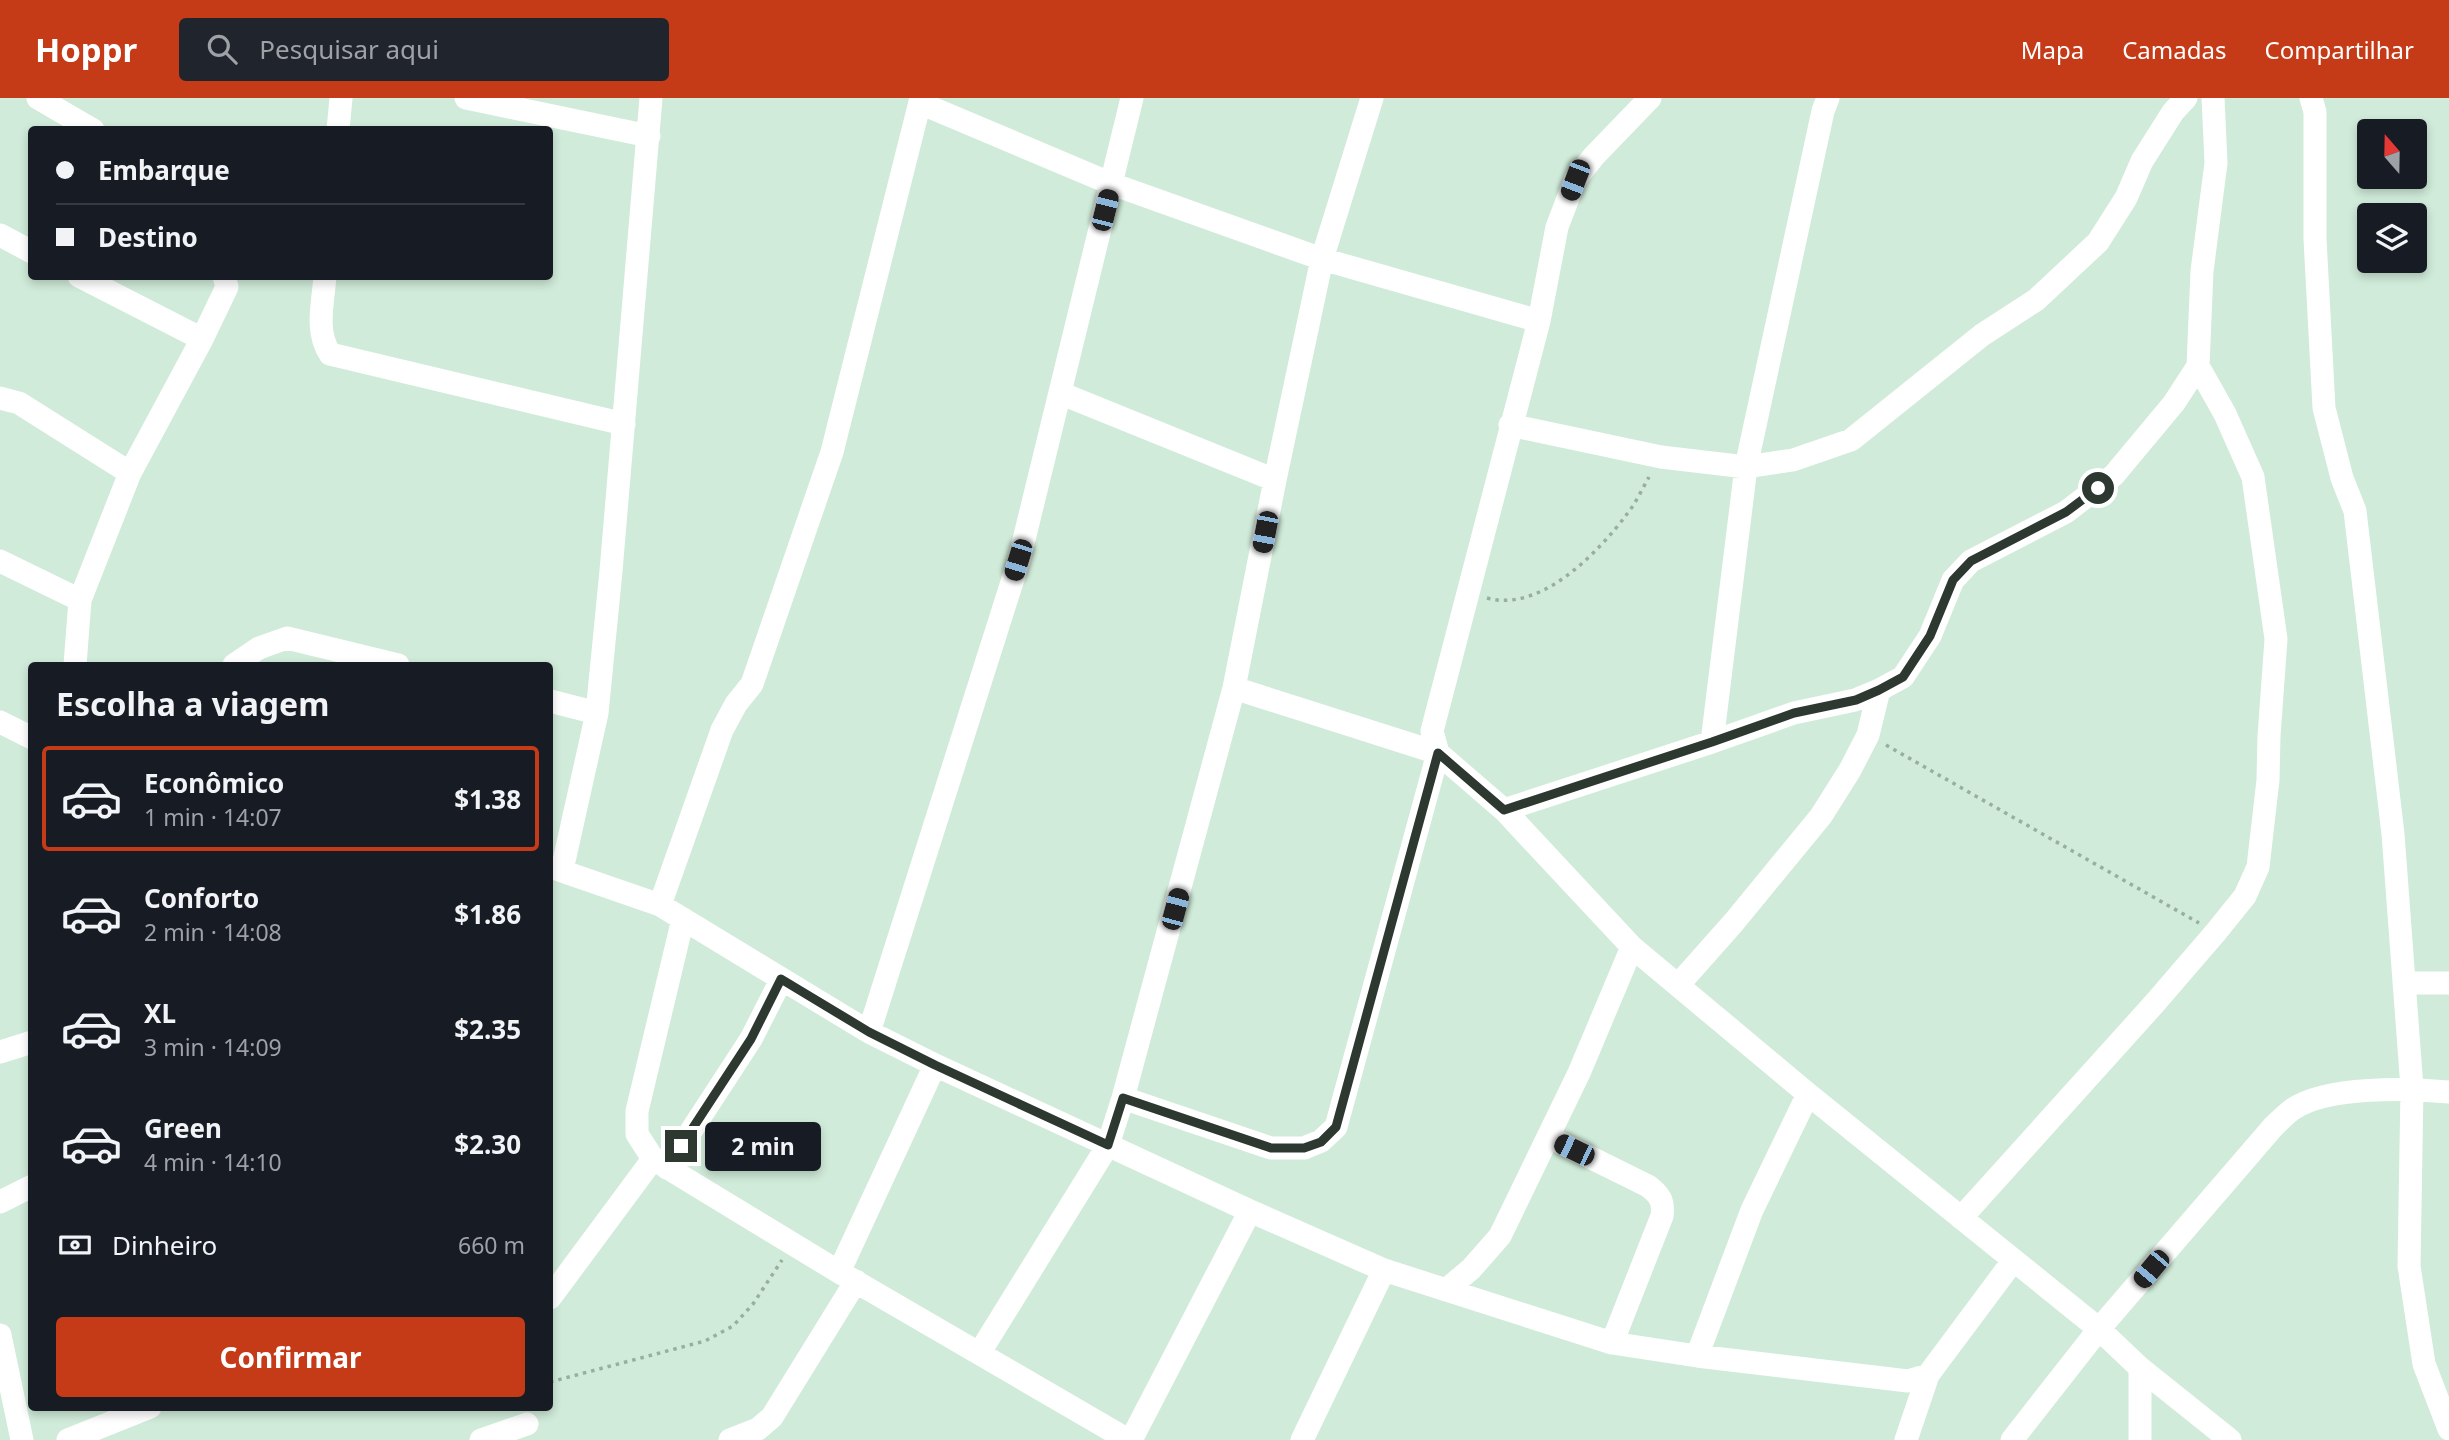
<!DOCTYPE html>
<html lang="pt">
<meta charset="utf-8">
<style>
body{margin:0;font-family:"Noto Sans",sans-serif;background:#20242c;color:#f1f3f6;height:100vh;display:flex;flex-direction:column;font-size:26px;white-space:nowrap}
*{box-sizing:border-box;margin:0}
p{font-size:23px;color:#9ea1a6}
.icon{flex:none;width:38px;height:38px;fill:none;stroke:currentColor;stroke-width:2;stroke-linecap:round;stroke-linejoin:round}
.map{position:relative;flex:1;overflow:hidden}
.sheet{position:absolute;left:28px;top:564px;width:525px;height:749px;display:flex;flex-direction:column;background:#171b24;border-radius:7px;box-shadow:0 4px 10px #0003}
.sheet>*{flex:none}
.guide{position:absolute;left:28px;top:28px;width:525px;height:154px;border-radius:7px;box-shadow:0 4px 10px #0003;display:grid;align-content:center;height:154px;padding:0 28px;background:#171b24}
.needle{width:46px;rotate:340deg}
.controls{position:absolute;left:2357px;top:21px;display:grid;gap:14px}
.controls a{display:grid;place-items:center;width:70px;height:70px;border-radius:7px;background:#171b24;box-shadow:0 4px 10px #0003;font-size:35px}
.end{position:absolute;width:32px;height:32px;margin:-16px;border:9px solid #2d3831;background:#fff;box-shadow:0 0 0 4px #fff}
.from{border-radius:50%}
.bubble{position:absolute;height:49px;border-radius:7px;background:#171b24;box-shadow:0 4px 10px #0003;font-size:23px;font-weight:700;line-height:49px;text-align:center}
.car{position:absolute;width:21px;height:42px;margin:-21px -10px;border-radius:9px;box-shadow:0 0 5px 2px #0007;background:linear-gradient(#222 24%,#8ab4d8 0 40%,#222 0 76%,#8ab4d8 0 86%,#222 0)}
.guide b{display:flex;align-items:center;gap:24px;height:66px;font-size:26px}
.guide b+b{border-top:2px solid #363941}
.guide i{width:18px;height:18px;background:#f1f3f6}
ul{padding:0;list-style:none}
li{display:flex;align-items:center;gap:21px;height:105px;margin:0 14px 10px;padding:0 14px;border:4px solid transparent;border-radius:7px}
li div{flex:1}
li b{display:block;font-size:26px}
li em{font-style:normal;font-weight:700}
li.current{border-color:#c53b18}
li>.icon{width:63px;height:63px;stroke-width:1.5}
h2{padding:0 28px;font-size:32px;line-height:84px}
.pay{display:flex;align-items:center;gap:18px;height:77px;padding:0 28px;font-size:26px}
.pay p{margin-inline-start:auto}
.cta{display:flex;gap:14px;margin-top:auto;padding:14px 28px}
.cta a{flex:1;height:80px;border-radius:7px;background:#c53b18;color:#fff;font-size:28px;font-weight:700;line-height:80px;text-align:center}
header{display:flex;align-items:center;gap:42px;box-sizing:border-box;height:98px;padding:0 35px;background:#c53b18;color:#fff}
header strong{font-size:33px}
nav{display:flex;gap:38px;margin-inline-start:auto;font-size:24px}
.search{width:490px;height:63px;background:#20242c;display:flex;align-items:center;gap:18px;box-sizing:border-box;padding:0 24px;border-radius:7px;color:#9ea1a6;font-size:26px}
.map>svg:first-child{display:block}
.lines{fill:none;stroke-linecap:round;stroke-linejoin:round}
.path{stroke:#99aea0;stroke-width:3.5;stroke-dasharray:3.5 5;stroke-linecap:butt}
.minor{stroke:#fff;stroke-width:23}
.route{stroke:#2d3831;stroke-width:9}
</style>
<header>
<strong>Hoppr</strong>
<div class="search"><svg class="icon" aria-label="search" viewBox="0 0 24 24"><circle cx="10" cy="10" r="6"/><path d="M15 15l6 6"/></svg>Pesquisar aqui</div>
<nav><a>Mapa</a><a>Camadas</a><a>Compartilhar</a></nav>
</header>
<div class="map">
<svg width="2449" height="1342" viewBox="0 0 2449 1342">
<rect width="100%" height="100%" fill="#d0ebd9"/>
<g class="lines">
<path class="path" d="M1487 500C1540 515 1598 455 1627 416 1636 405 1642 391 1649 379
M1886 647 2199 825
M550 1284 705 1243 733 1228 753 1206 782 1162"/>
<path class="minor" d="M38 0 93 32
M466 0 649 38
M2311 0 2315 14V141L2324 310 2342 380 2355 413 2393 736 2412 990 2409 1168 2424 1266 2449 1331
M920 5 1112 86 1322 161 1539 223
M338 32 341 0
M0 137 32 154
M79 178 202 241
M325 178C323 206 315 233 330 256L624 326
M1060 295 1275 382
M0 300 19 305 130 375
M1510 327 1661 359 1746 369 1793 362 1851 342 1982 237 2036 202 2098 144 2126 100 2142 63 2173 14 2186 0
M0 463 80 502
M75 567 80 502 130 375 202 241 227 189 224 178
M234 567 259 550 287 540 398 567
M1234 590 1438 655 1504 712 1632 849 1808 996 2099 1231 2140 1270 2230 1342
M550 603 597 615
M0 624 32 640
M1712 644 1746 369 1823 13 1828 0
M1504 712 1712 644 1794 615 1855 602 1879 592 1903 579 1930 538 1953 482 1971 463 2066 414 2114 377 2174 305 2198 268 2202 173 2216 65 2213 0
M550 769 660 807 869 934 935 967 1250 1113 1384 1172 1612 1245 1697 1258 1908 1283 1928 1277
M562 772 597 615 611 473 651 0
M660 807 722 632 736 606 752 586 832 354 921 0
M683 821 637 1013V1036L653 1061 839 1174 1128 1342
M2404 885H2449
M1679 886 1734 824 1821 718 1850 672 1868 637 1879 592
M869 934 1019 462 1132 0
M0 954 32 944
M1123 1000 1271 1050H1304L1321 1043 1336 1029 1438 655 1432 633 1539 223 1557 129 1575 82 1594 58 1650 0
M1549 1039 1648 1088C1660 1097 1664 1103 1662 1118L1612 1245
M667 1070 751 941 781 882
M0 1104 32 1088
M1961 1120 2154 906 2216 834 2245 798 2258 769 2268 682 2269 638 2276 541 2253 379 2225 316 2198 268
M839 1174 935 967
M1446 1192 1471 1171 1500 1138 1579 975 1632 849
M550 1200 653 1061
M0 1237 22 1342
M980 1254 1108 1047 1123 1000 1234 590 1275 382 1322 161 1372 0
M1697 1258 1752 1112 1808 996
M68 1342 150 1309
M481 1342 527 1326
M730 1342 758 1331 772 1319 856 1183
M1131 1342 1250 1113
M1302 1342 1384 1172
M1906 1342 1928 1277 2013 1163
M2012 1342 2099 1231 2273 1029C2279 1023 2286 1016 2293 1011 2327 988 2409 990 2449 994
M2140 1342V1270"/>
</g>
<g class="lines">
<path class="route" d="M681 1048 751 941 781 881 869 934 935 967 1108 1047 1123 1000 1271 1050H1304L1321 1044 1336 1029 1438 655 1504 712 1712 644 1794 615 1856 602 1879 592 1903 579 1930 538 1953 482 1971 463 2066 414 2098 390"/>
</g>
</svg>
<div class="controls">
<a><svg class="needle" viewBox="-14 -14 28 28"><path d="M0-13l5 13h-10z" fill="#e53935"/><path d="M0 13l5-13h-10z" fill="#9ea1a6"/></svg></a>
<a><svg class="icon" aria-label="layers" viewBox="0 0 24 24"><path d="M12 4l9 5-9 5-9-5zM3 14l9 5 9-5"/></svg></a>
</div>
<i class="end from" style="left:2098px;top:390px"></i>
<i class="end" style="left:681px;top:1048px"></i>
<div class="bubble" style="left:705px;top:1024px;width:116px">2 min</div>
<i class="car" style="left:1575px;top:82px;rotate:201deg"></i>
<i class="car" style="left:1105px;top:112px;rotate:14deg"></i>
<i class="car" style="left:1265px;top:434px;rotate:191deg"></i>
<i class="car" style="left:1018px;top:462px;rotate:197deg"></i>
<i class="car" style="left:1175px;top:811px;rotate:15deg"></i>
<i class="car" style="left:1574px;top:1052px;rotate:296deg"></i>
<i class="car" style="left:2151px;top:1171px;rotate:220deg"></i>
<div class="guide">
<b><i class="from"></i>Embarque</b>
<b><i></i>Destino</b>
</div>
<section class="sheet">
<h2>Escolha a viagem</h2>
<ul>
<li class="current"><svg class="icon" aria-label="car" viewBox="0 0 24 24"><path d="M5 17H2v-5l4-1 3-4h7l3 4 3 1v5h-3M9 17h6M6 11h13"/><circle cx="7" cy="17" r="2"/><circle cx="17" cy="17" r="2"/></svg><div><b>Econômico</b><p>1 min · 14:07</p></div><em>$1.38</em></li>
<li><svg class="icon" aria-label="car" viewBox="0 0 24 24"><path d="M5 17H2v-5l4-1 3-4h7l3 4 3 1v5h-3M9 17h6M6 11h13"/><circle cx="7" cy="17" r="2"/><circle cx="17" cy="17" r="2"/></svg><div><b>Conforto</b><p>2 min · 14:08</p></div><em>$1.86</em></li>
<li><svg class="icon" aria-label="car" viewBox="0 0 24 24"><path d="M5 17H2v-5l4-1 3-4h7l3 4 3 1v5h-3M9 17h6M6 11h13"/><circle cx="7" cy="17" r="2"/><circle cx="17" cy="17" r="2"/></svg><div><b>XL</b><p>3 min · 14:09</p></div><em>$2.35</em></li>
<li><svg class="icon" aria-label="car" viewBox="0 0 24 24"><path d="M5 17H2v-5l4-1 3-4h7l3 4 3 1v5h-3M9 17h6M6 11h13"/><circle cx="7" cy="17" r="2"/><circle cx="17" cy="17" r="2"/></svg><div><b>Green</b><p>4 min · 14:10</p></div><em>$2.30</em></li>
</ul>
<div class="pay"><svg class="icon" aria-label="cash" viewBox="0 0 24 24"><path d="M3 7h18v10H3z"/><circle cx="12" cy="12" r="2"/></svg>Dinheiro<p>660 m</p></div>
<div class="cta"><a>Confirmar</a></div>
</section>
</div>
